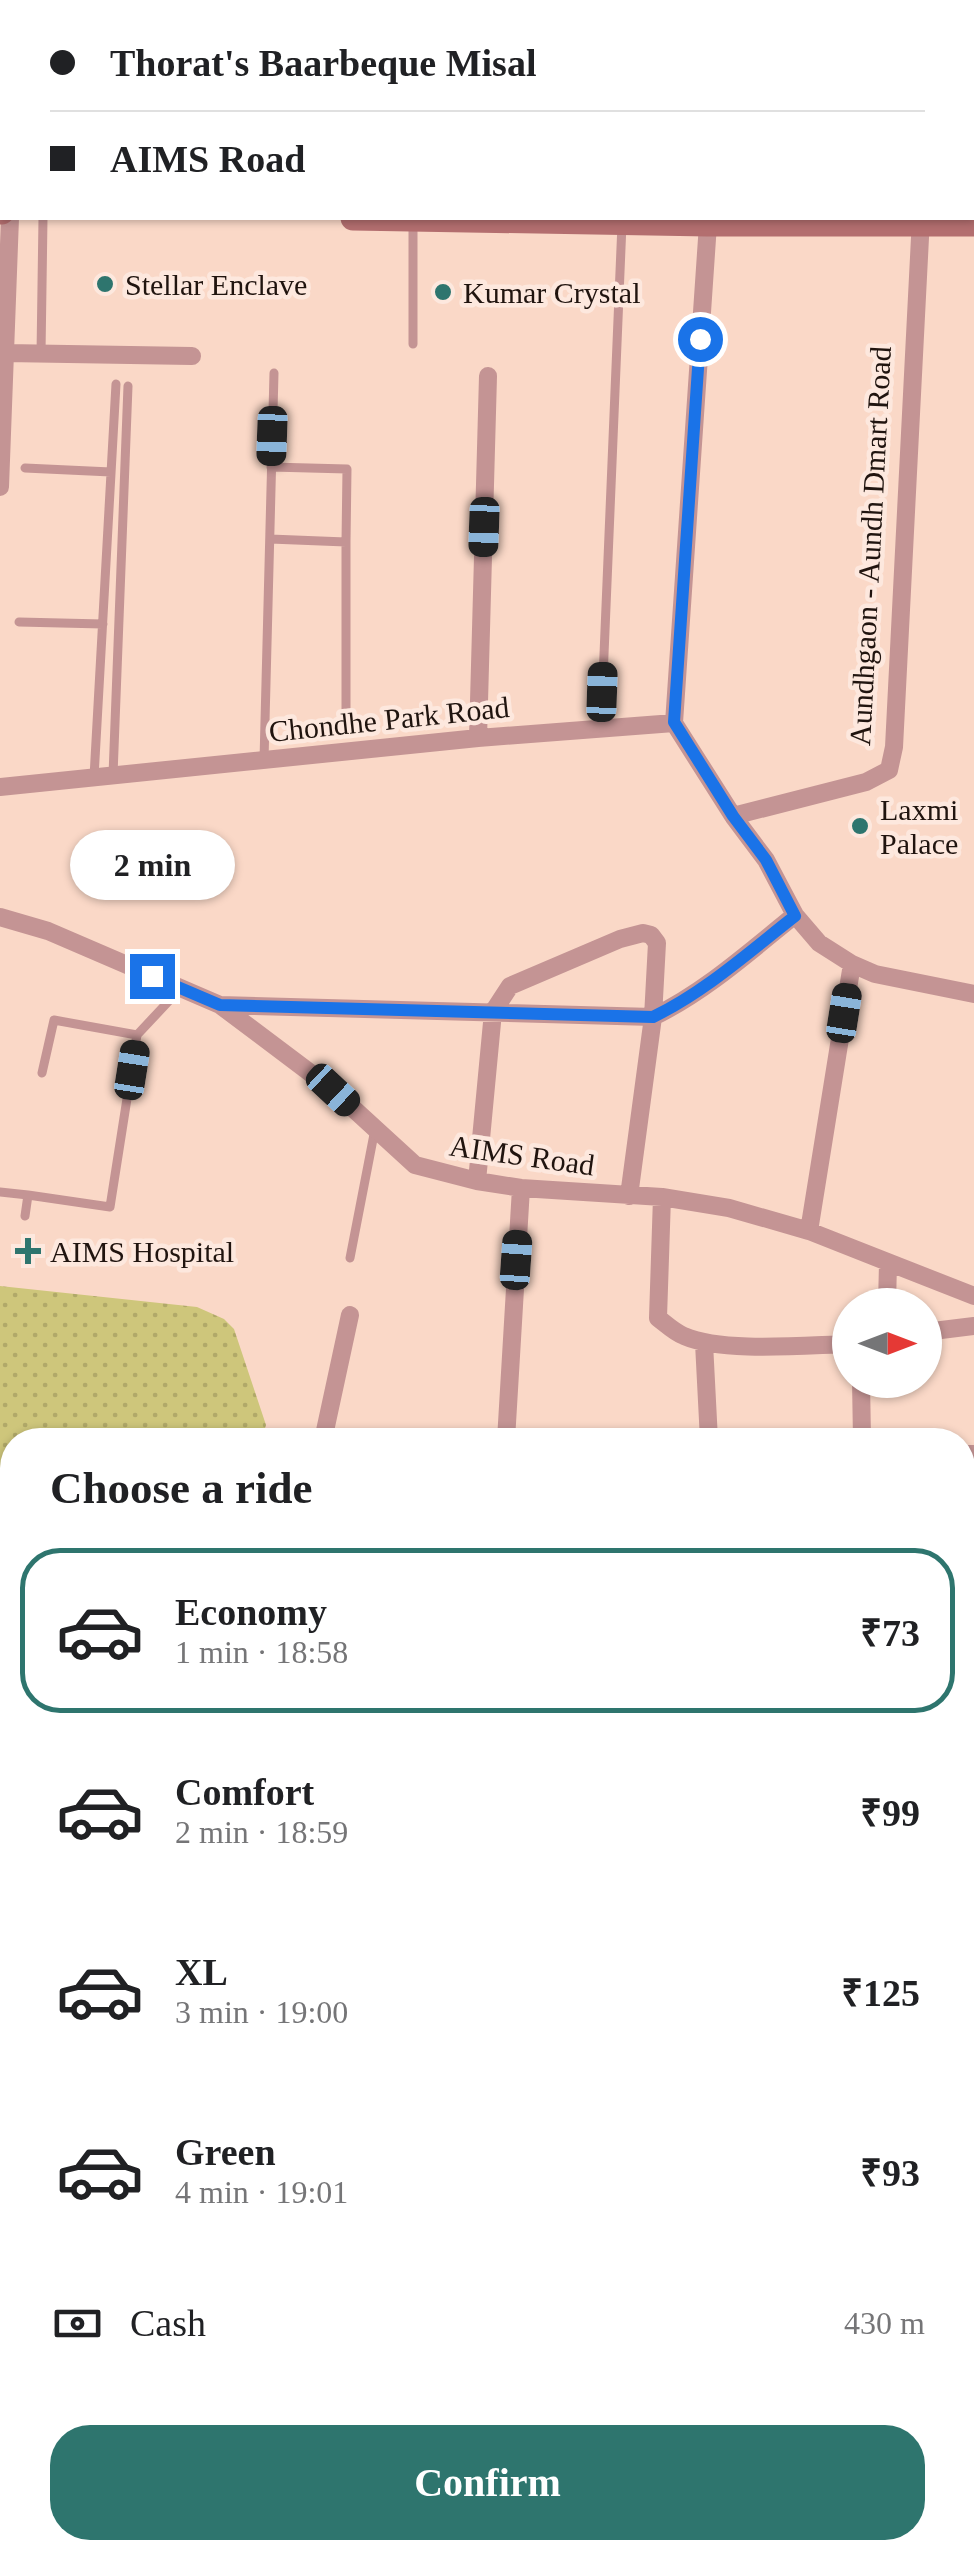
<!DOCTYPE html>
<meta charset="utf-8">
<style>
body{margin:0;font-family:"Times New Roman",serif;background:#f6f6f6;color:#202124;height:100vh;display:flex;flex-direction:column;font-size:38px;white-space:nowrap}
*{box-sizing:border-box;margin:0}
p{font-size:32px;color:#757577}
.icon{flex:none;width:55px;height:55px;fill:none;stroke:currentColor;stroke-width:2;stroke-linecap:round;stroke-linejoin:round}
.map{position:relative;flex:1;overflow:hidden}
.drawer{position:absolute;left:0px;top:1428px;width:975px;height:1132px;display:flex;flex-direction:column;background:#fff;border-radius:40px 40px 0 0;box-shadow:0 2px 8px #0004}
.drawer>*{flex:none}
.top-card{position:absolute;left:0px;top:0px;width:975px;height:220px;box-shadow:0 2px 8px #0004;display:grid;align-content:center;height:220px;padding:0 50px;background:#fff}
.needle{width:65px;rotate:90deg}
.buttons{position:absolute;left:832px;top:1288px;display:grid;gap:20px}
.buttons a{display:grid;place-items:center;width:110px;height:110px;border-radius:50%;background:#fff;box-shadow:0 2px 8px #0004;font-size:50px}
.end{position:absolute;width:45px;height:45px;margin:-22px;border:12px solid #1a73e8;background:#fff;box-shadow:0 0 0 5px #fff}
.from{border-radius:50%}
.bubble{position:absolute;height:70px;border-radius:35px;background:#fff;box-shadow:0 2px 8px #0004;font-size:32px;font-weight:600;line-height:70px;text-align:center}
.car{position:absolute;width:30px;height:60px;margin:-30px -15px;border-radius:12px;box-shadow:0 0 8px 2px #0007;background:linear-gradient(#222 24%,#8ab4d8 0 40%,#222 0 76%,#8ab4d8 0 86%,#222 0)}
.top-card b{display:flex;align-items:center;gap:35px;height:95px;font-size:38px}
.top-card b+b{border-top:2px solid #e0e0e0}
.top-card i{width:25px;height:25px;background:#202124}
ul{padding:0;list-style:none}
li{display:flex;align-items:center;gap:30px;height:165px;margin:0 20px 15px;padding:0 30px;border:5px solid transparent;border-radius:40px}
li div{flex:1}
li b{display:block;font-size:38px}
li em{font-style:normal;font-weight:600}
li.selected{border-color:#2e756e}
li>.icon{width:90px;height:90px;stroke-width:1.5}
h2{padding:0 50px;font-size:45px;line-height:120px}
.pay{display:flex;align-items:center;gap:25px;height:110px;padding:0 50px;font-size:38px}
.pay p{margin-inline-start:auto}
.primary-button{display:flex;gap:20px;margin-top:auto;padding:20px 50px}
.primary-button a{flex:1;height:115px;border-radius:40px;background:#2e756e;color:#fff;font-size:40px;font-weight:600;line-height:115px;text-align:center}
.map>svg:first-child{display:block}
.park{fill:url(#park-dots)}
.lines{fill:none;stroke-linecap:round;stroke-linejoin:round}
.service{stroke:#c49494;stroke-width:9}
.minor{stroke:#c49494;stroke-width:18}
.secondary{stroke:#b36e6f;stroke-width:25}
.primary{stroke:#a55155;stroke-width:28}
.route{stroke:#1a73e8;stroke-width:12}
.poi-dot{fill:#2e756e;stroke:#fde8de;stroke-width:4}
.labels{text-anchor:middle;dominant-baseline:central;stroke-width:9;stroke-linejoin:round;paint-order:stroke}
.poi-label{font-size:30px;fill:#20140f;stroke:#fde8de;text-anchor:start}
.street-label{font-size:30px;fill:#20140f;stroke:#fde8de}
</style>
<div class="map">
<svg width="974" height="2559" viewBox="0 0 974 2559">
<defs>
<pattern id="park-dots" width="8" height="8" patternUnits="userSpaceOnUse" patternTransform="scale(2.5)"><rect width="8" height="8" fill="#cec67b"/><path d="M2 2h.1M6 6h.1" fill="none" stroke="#b1a969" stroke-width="1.8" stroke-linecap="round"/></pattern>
</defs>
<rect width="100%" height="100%" fill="#fad8c7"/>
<path class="park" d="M0 1286 197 1307 224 1319 234 1329 266 1425 262 1438 12 1440V1548H0Z"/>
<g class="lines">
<path class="service" d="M73 0V2
M773 0V2
M170 2V0
M573 2V0
M598 2V0
M746 2V0
M0 141H2
M413 344V221
M41 354 43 218
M271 467 347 469 346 542
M25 468 111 472
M270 539 346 542V725
M19 622 103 624
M601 726 622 224
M264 760 274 373
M113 775 128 386
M94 777 116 384
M42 1073 54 1020 137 1035
M0 1192 28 1195
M25 1216 28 1195 110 1207 137 1035 181 988
M350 1258 375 1129
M323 2548 326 2559
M153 2559 163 2548"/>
<path class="minor" d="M114 2V0
M6 353 192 356
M0 487 10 218
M674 723 708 224
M478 738 488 376
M0 787 478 738 674 723 733 816 766 860 795 915 819 943 852 964 875 974 974 994
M733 816 866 782 889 770 894 747 921 218
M0 917 48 931 220 1005 333 1090 415 1165 477 1181 521 1188 662 1197 729 1208 809 1231 974 1296
M220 1005 653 1017C706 991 749 952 795 915
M477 1181 493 1012 510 986 620 939 643 933 651 935 657 943 653 1017 629 1196
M662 1197 658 1318C666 1324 674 1332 684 1336 723 1353 806 1345 850 1344
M809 1231 852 964
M887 1305 888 1263
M925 1332 974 1326
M704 1343 709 1440
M861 1380 862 1440
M323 1440 350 1315
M506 1440 521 1188
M962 1454H974
M962 1677H974
M0 1706 12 1710
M0 2017 12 2015
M962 2065H974
M962 2347 974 2346
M0 2350 9 2349 12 2351
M962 2488H974
M962 2535H974
M526 2559 531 2548"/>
<path class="secondary" d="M969 2V0
M972 135 974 122
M0 194H2
M972 201H974
M0 212H2
M353 218 708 224H974"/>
<path class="primary" d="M962 1803 974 1798
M0 2166 12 2161
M0 2200 12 2195"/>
</g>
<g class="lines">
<path class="route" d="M152 976 220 1005 653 1017C706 991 749 952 795 916L766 860 733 816 674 722 700 339"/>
</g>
<g class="poi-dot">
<circle cx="105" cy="284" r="10"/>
<circle cx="443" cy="292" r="10"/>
<circle cx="860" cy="826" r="10"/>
<path d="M23 1236h10v10h10v10h-10v10h-10v-10h-10v-10h10z"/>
</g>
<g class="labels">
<g class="poi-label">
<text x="125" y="284">Stellar Enclave</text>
<text x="463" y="292">Kumar Crystal</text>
<text x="880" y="809">Laxmi<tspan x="880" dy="34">Palace</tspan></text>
<text x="50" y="1251">AIMS Hospital</text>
</g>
<g class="street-label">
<text transform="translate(870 546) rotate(-87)">Aundhgaon - Aundh Dmart Road</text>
<text transform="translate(389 719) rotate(-6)">Chondhe Park Road</text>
<text transform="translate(522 1155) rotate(8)">AIMS Road</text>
</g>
</g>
</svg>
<div class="buttons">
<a><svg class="needle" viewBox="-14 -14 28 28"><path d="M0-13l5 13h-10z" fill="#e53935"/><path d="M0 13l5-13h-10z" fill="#757577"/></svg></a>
</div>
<i class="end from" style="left:700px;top:339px"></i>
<i class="end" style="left:152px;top:976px"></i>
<div class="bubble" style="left:70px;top:830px;width:165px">2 min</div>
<i class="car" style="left:272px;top:436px;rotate:182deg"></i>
<i class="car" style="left:484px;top:527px;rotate:182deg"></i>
<i class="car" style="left:602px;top:692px;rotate:2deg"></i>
<i class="car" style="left:844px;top:1013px;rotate:9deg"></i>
<i class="car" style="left:132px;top:1070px;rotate:9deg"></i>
<i class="car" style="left:333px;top:1090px;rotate:133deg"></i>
<i class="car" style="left:516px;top:1260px;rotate:4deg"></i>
<div class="top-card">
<b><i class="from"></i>Thorat's Baarbeque Misal</b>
<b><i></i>AIMS Road</b>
</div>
<section class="drawer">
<h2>Choose a ride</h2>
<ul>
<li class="selected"><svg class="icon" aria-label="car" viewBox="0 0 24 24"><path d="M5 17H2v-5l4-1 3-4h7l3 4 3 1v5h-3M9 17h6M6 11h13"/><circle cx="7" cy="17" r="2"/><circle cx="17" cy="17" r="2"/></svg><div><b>Economy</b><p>1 min · 18:58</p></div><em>₹73</em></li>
<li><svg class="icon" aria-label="car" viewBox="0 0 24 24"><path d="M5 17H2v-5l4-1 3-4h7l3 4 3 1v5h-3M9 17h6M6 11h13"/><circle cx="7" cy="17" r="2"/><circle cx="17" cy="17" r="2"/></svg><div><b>Comfort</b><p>2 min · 18:59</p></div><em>₹99</em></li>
<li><svg class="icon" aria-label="car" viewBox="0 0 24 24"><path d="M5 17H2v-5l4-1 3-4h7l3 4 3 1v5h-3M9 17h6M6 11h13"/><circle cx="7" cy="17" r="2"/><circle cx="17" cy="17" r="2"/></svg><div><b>XL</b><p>3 min · 19:00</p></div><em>₹125</em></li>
<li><svg class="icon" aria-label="car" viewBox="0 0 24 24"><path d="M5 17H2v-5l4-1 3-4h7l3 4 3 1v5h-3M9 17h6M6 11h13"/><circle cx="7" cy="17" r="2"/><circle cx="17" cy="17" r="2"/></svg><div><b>Green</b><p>4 min · 19:01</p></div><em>₹93</em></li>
</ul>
<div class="pay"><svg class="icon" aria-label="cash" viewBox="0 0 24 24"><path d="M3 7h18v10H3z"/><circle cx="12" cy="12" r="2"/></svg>Cash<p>430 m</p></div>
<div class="primary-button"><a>Confirm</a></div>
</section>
</div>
